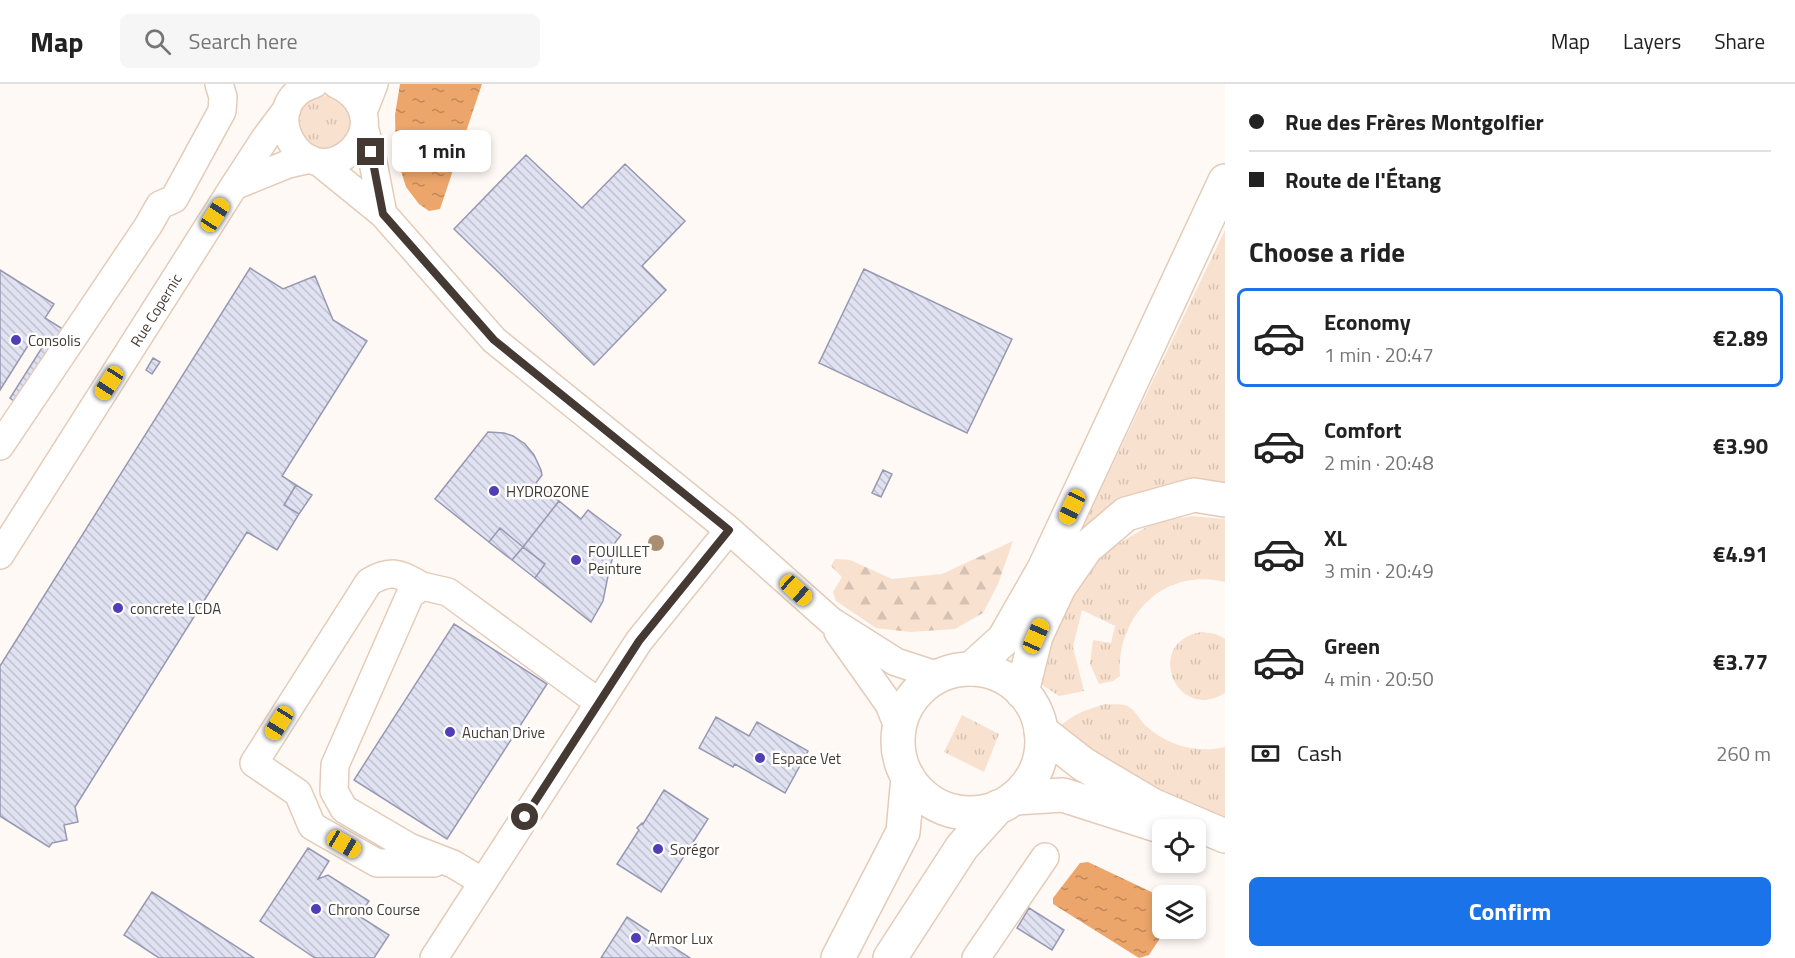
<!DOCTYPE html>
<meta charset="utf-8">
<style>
body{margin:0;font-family:"Titillium Web",sans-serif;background:#f6f6f6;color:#222;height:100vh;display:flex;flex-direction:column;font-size:22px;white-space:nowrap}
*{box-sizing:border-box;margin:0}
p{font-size:20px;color:#767676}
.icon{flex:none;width:33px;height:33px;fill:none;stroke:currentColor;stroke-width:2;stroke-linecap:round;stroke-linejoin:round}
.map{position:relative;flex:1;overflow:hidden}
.sheet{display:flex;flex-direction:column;background:#fff;width:570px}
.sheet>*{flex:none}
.hud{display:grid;align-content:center;height:132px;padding:0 24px;background:#fff}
.fabs{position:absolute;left:1152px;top:735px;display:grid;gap:12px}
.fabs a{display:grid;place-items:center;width:54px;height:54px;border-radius:9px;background:#fff;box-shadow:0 3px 9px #0003;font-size:30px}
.end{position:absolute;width:27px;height:27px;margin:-14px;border:8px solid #443a33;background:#fff;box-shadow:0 0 0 3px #fff}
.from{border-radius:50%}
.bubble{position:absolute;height:42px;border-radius:9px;background:#fff;box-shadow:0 3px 9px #0003;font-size:20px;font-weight:700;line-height:42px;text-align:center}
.car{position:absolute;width:18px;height:36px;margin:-18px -9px;border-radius:8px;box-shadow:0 0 4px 2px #0007;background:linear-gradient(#f5c518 24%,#345 0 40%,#f5c518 0 76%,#345 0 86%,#f5c518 0)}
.hud b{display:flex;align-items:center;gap:21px;height:57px;font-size:22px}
.hud b+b{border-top:2px solid #e0e0e0}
.hud i{width:15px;height:15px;background:#222}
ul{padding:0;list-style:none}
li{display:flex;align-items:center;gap:18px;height:99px;margin:0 12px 9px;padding:0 12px;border:3px solid transparent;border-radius:9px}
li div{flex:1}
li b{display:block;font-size:22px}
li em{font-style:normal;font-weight:700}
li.active{border-color:#1a73e8}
li>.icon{width:54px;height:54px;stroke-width:1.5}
h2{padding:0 24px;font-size:27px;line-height:72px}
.pay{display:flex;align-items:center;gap:15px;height:66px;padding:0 24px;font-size:22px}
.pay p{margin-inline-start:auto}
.cta{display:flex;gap:12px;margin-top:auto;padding:12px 24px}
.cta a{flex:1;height:69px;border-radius:9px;background:#1a73e8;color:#fff;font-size:24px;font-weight:700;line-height:69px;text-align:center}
header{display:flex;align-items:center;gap:36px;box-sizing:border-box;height:84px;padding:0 30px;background:#fff;border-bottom:2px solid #e0e0e0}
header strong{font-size:28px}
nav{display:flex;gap:33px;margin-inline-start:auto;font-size:21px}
.search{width:420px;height:54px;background:#f6f6f6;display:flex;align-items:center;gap:15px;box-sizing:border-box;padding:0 21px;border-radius:9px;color:#767676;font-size:22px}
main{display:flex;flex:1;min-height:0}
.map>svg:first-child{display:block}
.grass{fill:url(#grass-tufts)}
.forest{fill:url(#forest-firs)}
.water{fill:url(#water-ripples)}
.building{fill:url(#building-back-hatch);stroke:#9798b2;stroke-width:1.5}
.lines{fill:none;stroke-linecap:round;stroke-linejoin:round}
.minor-casing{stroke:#e4cbb8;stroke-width:30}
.major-casing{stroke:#e4cbb8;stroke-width:36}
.highway-casing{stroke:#e4cbb8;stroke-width:36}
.minor{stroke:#fff;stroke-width:27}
.major{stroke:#fff;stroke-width:33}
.highway{stroke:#fff;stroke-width:33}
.tree{fill:#a98e72}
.route{stroke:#443a33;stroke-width:8}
.poi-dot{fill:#513db5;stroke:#fff;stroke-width:2}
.labels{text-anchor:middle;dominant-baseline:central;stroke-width:5;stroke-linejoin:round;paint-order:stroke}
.street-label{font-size:15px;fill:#443a33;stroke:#fff}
.poi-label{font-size:15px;fill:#443a33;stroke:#fff;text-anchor:start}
</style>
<header>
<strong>Map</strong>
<div class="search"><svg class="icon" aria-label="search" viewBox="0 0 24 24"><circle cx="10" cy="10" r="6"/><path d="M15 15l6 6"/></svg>Search here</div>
<nav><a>Map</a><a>Layers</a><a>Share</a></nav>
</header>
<main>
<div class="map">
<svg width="1225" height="874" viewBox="0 0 1225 874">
<defs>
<pattern id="grass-tufts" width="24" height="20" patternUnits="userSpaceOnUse" patternTransform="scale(1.5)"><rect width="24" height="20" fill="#f8e1cf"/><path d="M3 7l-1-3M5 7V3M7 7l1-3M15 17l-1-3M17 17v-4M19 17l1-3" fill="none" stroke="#d6c2b2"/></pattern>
<pattern id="forest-firs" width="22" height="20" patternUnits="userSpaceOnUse" patternTransform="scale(1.5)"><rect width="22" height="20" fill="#f8e1cf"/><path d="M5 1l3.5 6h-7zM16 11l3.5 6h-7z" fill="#d6c2b2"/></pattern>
<pattern id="water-ripples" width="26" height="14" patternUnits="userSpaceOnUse" patternTransform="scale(1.5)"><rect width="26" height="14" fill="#eca56a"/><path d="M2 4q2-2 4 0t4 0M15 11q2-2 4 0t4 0" fill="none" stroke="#c18758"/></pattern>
<pattern id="building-back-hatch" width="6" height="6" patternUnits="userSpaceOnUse" patternTransform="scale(1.5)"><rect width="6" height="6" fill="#e0e1f1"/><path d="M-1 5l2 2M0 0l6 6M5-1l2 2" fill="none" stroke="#c1c2cf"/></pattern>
</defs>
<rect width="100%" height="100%" fill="#fef9f5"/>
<path class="grass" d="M299 38a26 26 0 1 1 52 0a26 26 0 1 1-52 0Z
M1225 146V411L1079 451Z
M1192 432 1225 435V498C1164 483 1116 532 1120 592L1113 597 1099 600 1090 580 1093 556 1111 559 1115 542 1082 526 1073 563 1084 607 1059 612 1041 600 1042 568 1071 507 1108 466 1155 438Z
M1202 548 1216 550 1225 555V609C1175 640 1143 557 1202 548Z
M1106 620C1113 621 1123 619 1129 623 1136 627 1140 636 1145 641 1166 661 1197 670 1225 663V745L1177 726 1057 645C1073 630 1085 626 1106 620Z
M962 631 999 650 984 688 944 668Z"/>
<path class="forest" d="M1013 457 998 500 983 529 955 545 910 548 876 544 836 517 833 508 842 493 831 482 835 475 850 476 892 495 942 490Z"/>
<path class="water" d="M400 0H482L440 125 429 127 419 120 406 103 396 71 395 31Z
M1088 778 1162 813V844L1166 845 1149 871 1139 874 1053 820V814L1080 779Z"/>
<path class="building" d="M526 71 582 124 625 80 685 137 642 182 666 206 594 281 454 145Z
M250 184 283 205 315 192 333 236 367 257 282 392 296 401 284 421 299 430 277 466 247 448 75 723 78 738 64 741 67 756 52 759 49 763 0 732V582Z
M864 185 1012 255 967 349 819 279Z
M0 186 54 220 45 234 69 249 18 320 10 314 45 259 34 252 0 306Z
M153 274 160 278 152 290 146 286Z
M488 348 504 349 513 352 525 360 534 371 541 386 542 391 536 399 559 417 523 463 500 444 489 458 435 415Z
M883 386 892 390 881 413 872 409Z
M296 401 312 411 299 430 284 421Z
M559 417 581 435 588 426 621 451 614 460 618 463 613 472 609 487 603 517 591 538 535 494 545 480 523 463Z
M500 444 523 463 512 476 489 458Z
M523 463 545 480 535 494 512 476Z
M454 540 547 600 447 755 354 696Z
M716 633 749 652 757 638 808 667 785 709 735 680 733 683 699 664Z
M664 706 708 735 661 808 617 780 639 746 637 744 642 739 643 740Z
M308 764 329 777 318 795 328 791 369 817 359 832 389 851 374 874H315L260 837Z
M152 808 254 874H159L124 851Z
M1029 824 1064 846 1052 866 1017 844Z
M627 833 690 874H601Z"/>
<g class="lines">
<defs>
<path id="minor" d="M314 0C251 20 303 110 351 67 360 59 366 46 364 34 362 17 351 7 336 0
M363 28 374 0
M364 43 371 68 383 130
M319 78 383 130 494 256 729 446 831 537 896 578 939 592
M234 102 288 80 310 75
M0 362 148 142 160 121 174 115 222 27 223 13 219 0
M0 471 234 102 266 53 287 25
M422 502C400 490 392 484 369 498L254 679 298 709 312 742 377 779H434
M838 548 889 620 899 645
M483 798 453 780 409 763 344 725 334 707 335 681 410 511 422 502 448 508 598 618
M434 874 639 557 729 446
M976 874 1045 773"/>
<path id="major" d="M898 657a72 72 0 1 1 144 0a72 72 0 1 1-144 0Z
M838 874 903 748 908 693
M890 874 962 763 998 723"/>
<path id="highway" d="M971 585 1004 555 1044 485 1225 97
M1022 608 1036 552 1059 503 1086 464 1126 430 1194 411 1225 416
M1041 647 1083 680 1152 721 1225 752
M1014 714 1063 711 1160 742"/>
</defs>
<use href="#minor" class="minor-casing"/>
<use href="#major" class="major-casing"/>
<use href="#highway" class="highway-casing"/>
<use href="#minor" class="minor"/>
<use href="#major" class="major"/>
<use href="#highway" class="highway"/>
</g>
<circle class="tree" cx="656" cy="459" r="8"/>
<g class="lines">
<path class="route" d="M371 68 383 130 494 256 729 446 639 557 525 733"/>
</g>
<g class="poi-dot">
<circle cx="16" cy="256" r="6"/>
<circle cx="494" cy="407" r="6"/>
<circle cx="576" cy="476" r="6"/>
<circle cx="118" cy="524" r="6"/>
<circle cx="450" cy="648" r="6"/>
<circle cx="760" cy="674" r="6"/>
<circle cx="658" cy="765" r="6"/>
<circle cx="316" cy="825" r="6"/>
<circle cx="636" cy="854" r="6"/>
</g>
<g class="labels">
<g class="street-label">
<text transform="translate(156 226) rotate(-58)">Rue Copernic</text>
</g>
<g class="poi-label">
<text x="28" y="256">Consolis</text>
<text x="506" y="407">HYDROZONE</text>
<text x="588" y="467">FOUILLET<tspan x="588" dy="17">Peinture</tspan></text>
<text x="130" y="524">concrete LCDA</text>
<text x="462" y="648">Auchan Drive</text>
<text x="772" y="674">Espace Vet</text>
<text x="670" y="765">Sorégor</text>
<text x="328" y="825">Chrono Course</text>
<text x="648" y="854">Armor Lux</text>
</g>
</g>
</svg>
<div class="fabs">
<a><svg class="icon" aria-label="locate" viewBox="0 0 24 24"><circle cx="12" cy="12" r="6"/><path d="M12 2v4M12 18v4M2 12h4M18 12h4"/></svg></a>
<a><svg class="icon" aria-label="layers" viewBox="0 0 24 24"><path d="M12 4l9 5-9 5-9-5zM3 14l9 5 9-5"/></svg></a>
</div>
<i class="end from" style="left:525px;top:733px"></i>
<i class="end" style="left:371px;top:68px"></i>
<div class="bubble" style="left:392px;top:46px;width:99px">1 min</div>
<i class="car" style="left:215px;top:131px;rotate:33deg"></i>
<i class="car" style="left:109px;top:299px;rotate:213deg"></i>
<i class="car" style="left:1072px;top:423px;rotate:205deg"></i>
<i class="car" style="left:796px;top:506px;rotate:132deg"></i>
<i class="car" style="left:1036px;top:552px;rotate:24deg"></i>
<i class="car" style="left:279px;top:639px;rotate:212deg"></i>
<i class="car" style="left:344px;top:760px;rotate:120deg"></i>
</div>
<section class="sheet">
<div class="hud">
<b><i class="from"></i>Rue des Frères Montgolfier</b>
<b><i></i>Route de l'Étang</b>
</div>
<h2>Choose a ride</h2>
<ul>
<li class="active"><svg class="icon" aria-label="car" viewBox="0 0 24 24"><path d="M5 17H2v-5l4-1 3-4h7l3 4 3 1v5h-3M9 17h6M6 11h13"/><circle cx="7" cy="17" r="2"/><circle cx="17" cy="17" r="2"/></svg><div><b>Economy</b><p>1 min · 20:47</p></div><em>€2.89</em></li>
<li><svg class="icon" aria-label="car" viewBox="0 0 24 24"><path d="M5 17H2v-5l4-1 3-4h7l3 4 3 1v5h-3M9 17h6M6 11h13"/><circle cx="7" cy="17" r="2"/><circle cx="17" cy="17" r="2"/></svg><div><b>Comfort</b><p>2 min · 20:48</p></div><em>€3.90</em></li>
<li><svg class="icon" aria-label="car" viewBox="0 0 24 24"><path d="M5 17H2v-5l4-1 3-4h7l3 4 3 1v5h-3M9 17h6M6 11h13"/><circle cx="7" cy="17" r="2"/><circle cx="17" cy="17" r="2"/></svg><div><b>XL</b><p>3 min · 20:49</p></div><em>€4.91</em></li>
<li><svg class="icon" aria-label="car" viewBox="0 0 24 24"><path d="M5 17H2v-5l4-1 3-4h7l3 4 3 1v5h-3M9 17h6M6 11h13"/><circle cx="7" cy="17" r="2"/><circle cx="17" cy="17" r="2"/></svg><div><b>Green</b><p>4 min · 20:50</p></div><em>€3.77</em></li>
</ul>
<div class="pay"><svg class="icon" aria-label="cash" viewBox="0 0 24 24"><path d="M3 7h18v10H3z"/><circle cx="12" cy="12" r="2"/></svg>Cash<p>260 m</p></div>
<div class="cta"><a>Confirm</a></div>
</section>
</main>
